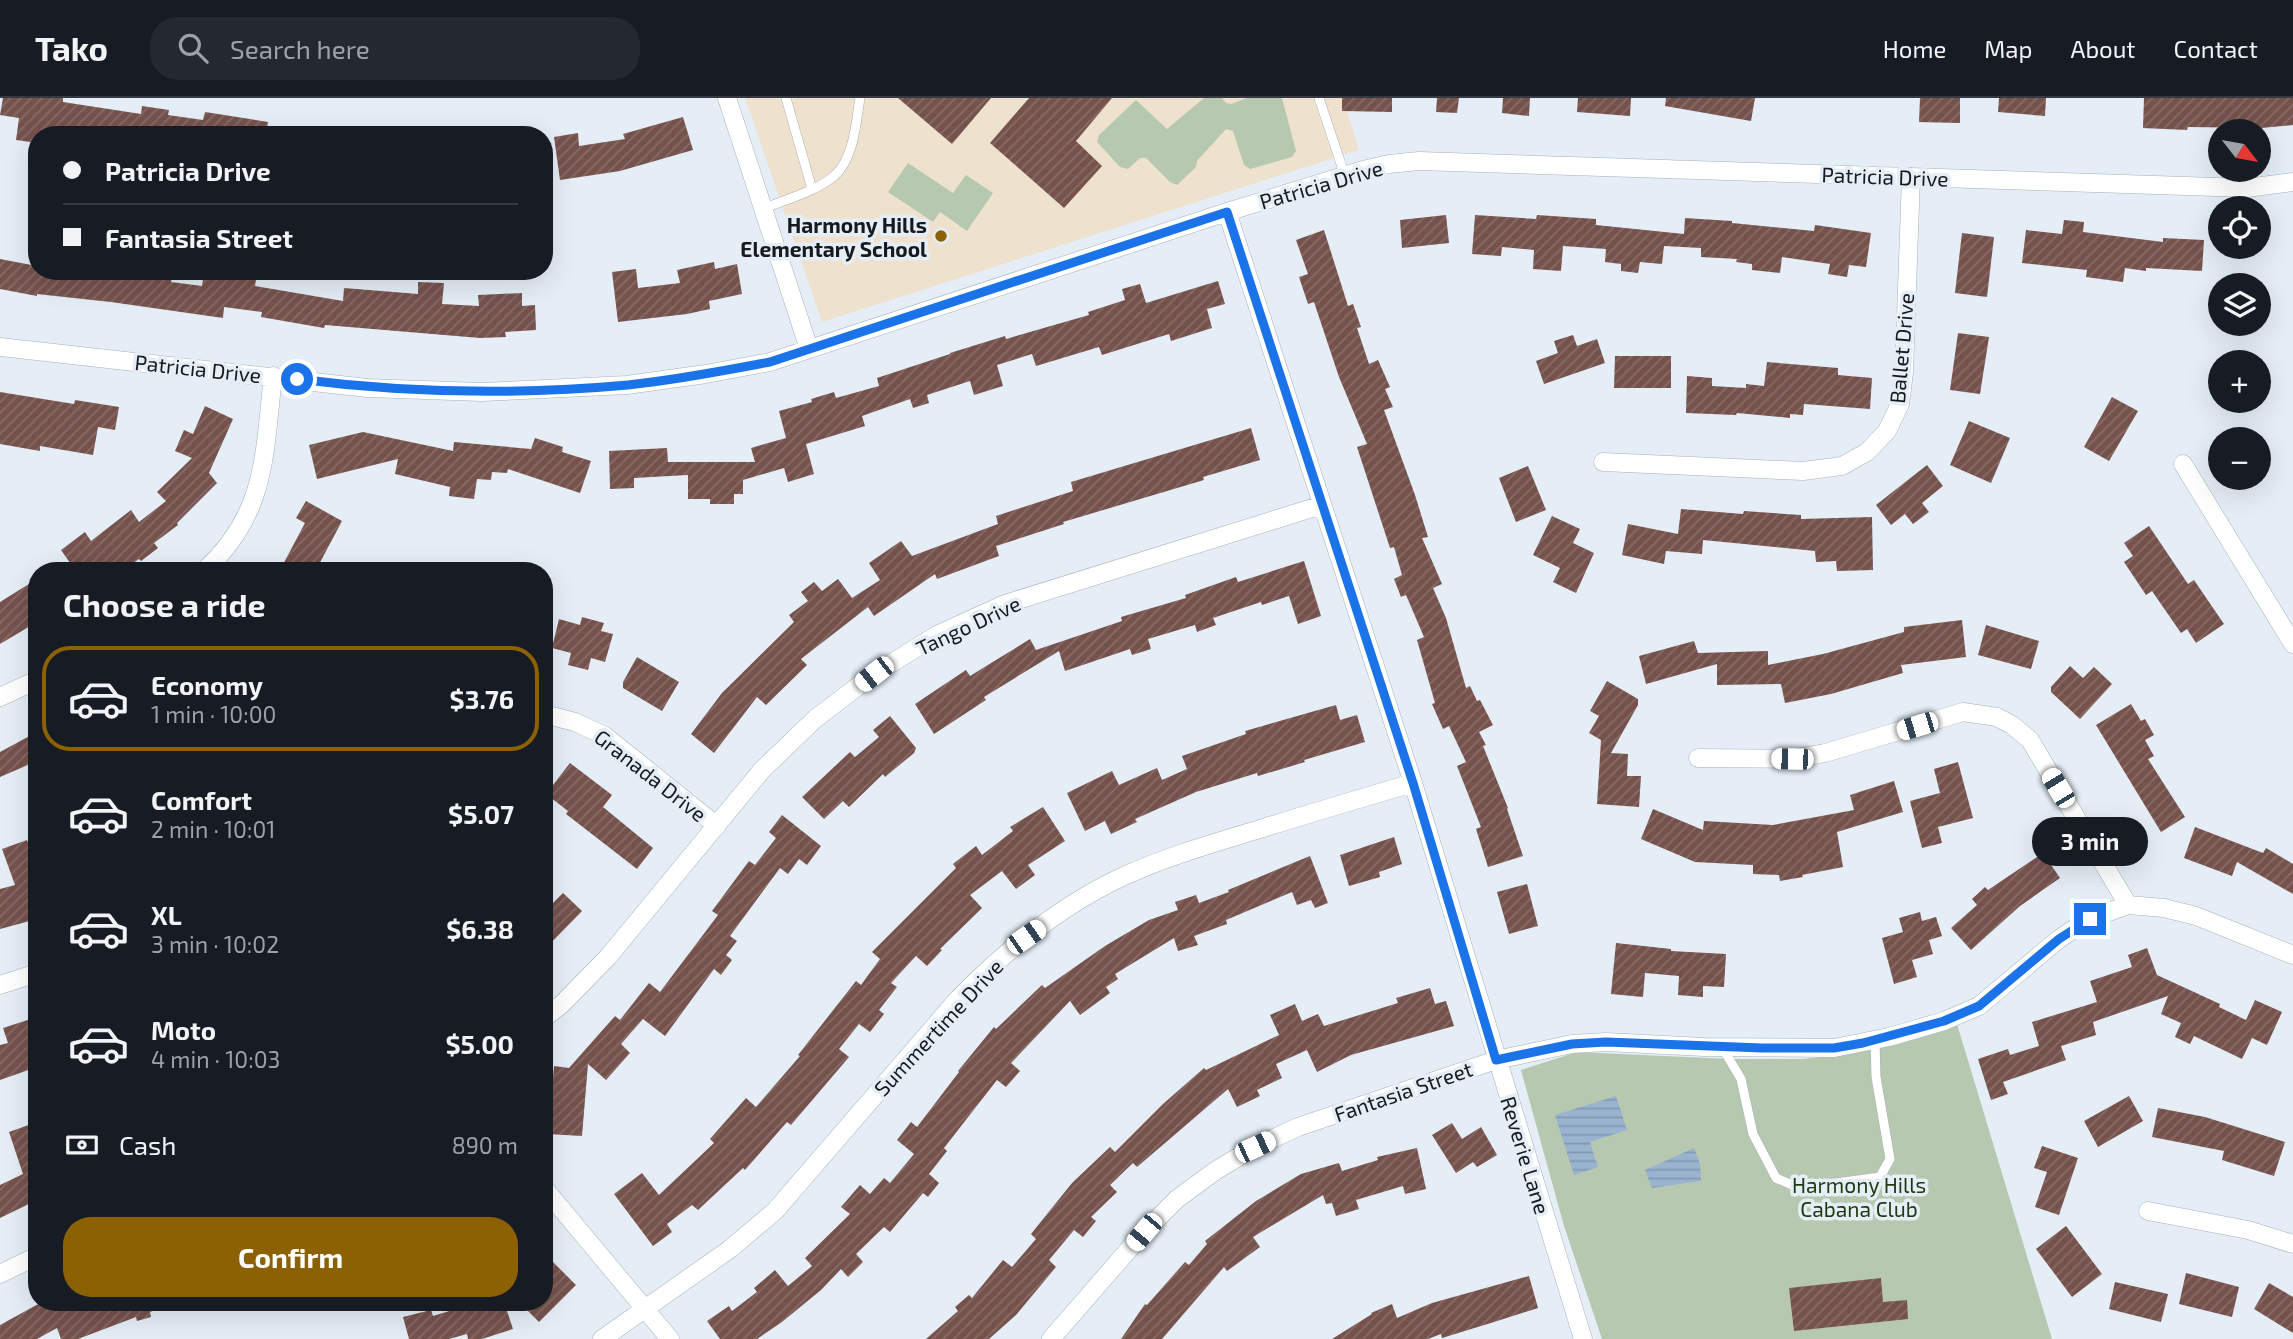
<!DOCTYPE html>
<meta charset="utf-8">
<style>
body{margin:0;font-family:"Exo 2",sans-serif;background:#242831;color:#f1f3f6;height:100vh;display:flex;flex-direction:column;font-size:26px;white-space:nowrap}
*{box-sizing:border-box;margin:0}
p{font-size:23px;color:#9ea1a6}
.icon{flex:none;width:38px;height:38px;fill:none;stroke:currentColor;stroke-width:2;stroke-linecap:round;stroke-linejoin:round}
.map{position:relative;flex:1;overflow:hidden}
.drawer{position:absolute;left:28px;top:464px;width:525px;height:749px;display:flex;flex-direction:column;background:#171b24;border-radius:28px;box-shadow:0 7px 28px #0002}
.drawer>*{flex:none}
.hud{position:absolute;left:28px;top:28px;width:525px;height:154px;border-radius:28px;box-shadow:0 7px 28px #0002;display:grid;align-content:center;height:154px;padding:0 35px;background:#171b24}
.needle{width:46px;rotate:121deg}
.fabs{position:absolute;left:2208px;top:21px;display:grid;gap:14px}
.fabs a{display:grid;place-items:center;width:63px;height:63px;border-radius:50%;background:#171b24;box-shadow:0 7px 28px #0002;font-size:35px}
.end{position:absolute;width:32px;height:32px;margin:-16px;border:9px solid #1a73e8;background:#fff;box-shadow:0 0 0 4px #fff}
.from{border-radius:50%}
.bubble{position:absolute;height:49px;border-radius:24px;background:#171b24;box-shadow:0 7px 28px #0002;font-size:23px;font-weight:700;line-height:49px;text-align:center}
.car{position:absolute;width:21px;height:42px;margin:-21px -10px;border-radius:9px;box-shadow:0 0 5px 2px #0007;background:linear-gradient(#fff 24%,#345 0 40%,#fff 0 76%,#345 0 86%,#fff 0)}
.hud b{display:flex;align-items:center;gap:24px;height:66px;font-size:26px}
.hud b+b{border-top:2px solid #363941}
.hud i{width:18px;height:18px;background:#f1f3f6}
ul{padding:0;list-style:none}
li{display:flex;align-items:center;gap:21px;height:105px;margin:0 14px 10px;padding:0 21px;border:4px solid transparent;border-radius:28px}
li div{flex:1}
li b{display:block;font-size:26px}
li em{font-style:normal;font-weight:700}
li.selected{border-color:#8c6104}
li>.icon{width:63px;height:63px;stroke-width:1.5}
h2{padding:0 35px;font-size:32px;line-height:84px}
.pay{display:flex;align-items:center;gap:18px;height:77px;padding:0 35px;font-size:26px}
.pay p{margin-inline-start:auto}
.action{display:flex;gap:14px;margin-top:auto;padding:14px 35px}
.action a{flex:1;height:80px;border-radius:28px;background:#8c6104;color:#fff;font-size:28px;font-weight:700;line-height:80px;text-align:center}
header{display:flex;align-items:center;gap:42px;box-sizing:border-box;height:98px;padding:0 35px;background:#171b24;border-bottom:2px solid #363941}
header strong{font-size:33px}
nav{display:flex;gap:38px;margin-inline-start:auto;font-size:24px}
.search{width:490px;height:63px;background:#242831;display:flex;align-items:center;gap:18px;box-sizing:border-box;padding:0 24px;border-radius:28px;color:#9ea1a6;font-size:26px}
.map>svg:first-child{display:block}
.education{fill:#eee1ce}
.park{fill:#b6c8b0}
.water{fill:url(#water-rules)}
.building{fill:url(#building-hatch)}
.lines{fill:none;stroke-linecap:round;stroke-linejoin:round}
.lane-casing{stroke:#a7b0b8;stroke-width:10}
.street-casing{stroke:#a7b0b8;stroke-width:19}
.lane{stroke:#fff;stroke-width:9}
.street{stroke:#fff;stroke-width:18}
.route{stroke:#1a73e8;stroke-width:9}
.poi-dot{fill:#8c6104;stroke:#e5eef7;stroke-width:2.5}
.labels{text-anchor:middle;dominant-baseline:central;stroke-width:7;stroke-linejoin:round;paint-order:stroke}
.street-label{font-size:21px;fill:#171a1d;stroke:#e5eef7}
.poi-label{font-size:21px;font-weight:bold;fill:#171a1d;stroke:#e5eef7;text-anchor:end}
.park-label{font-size:21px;fill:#1b3a0e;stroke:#e5eef7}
</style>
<header>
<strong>Tako</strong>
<div class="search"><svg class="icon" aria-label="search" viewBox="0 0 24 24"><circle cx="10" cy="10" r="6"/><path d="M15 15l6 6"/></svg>Search here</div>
<nav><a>Home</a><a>Map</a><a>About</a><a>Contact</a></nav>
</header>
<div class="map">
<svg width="2293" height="1241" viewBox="0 0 2293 1241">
<defs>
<pattern id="water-rules" width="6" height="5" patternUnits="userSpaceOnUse" patternTransform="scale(1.75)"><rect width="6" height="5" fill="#9ab3cf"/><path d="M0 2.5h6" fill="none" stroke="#8499b1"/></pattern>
<pattern id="building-hatch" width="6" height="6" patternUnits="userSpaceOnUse" patternTransform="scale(1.75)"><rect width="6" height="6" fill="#76524d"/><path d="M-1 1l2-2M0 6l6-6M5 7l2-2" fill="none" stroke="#876c68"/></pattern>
</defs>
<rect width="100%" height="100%" fill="#e5eef7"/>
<path class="education" d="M745 0H1343L1359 52 822 224Z"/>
<path class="park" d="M1204 0H1222L1226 5 1231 6 1247 0H1282L1296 53 1292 59 1250 71 1244 67 1233 33 1226 31 1197 63 1196 69 1177 87 1170 84 1146 60H1140L1128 71 1120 69 1097 44 1099 37 1136 2 1167 31Z
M908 65 953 95 966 77 993 95 967 133 940 114 933 124 888 94Z
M1957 926 2052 1241H1602L1564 1128 1521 972 1577 954 1730 961H1804L1855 955Z"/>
<path class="water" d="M1616 998 1627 1032 1590 1044 1598 1069 1574 1077 1555 1017Z
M1694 1050 1700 1066 1701 1083 1652 1090 1645 1072Z"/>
<path class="building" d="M3 0H63V4L141 16 142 8 169 12 168 17 203 22 205 14 268 24 266 37H37V45L16 42 19 20 0 17Z
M898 0H991L952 46Z
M1029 0H1112L1076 43 1102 68 1064 110 990 45Z
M1342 0H1392V14L1342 13Z
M1437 0H1459L1457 15 1436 14Z
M1503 0H1530L1529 18 1502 15Z
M1578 0H1631L1630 18 1577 14Z
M1666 0H1755L1751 23 1665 8Z
M1920 0H1960V25L1919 24Z
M1999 0H2046L2045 18 1998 14Z
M2144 0H2293V27L2261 30 2188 29 2187 32 2143 30Z
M683 19 693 52 620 73 560 82 554 39 578 35 579 48 625 41 623 36Z
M1446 117 1449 145 1402 150 1400 122Z
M1475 117 1536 121 1537 117 1596 121V127L1684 136 1685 120 1732 123V125L1814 133 1815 127 1871 135 1866 169 1849 167 1847 179 1828 176 1830 166 1782 159 1780 175 1752 172V166L1736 164 1737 161 1701 159V150L1664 148 1662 166 1640 164 1638 175 1621 173V166L1605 164 1606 151 1563 148 1561 173 1533 171 1534 152 1502 149 1501 158 1472 156Z
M2064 122 2084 124 2083 134 2163 144V140L2204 142 2202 173 2146 170V173L2125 170 2123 184 2086 179 2087 172 2022 165 2026 132 2062 136Z
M1324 132 1348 208 1353 206 1361 229 1357 230 1369 266 1378 262 1390 289 1385 291 1393 309 1384 312 1415 397 1428 439 1422 440 1442 486 1433 490 1446 520 1466 590 1470 588 1477 603 1480 602 1493 627 1479 634 1486 647 1483 648 1508 710 1507 711 1523 758 1488 769 1476 731 1481 729 1457 668 1466 664 1449 628 1443 631 1432 606 1435 605 1417 542 1424 539 1406 497 1401 499 1394 481 1402 477 1394 449 1390 450 1357 349 1367 346 1339 279 1314 204 1308 206 1299 179 1308 176 1296 142Z
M1962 135 1994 139 1987 199 1955 195Z
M0 161 37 168V173H88L127 178 128 173H173L171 184 202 188 204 175 256 182 255 188 343 203 344 190 418 196V184L444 185 442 206 479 208 478 197 522 195V208L535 207 536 232 505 234 506 239 480 240 325 227 324 230 261 219 262 214 224 209 223 220 111 204 37 196V198L0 191Z
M714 164 715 171 737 166 742 196 709 203 710 211 687 216 618 224 612 174 636 171 638 190 680 185 677 172Z
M1218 183 1225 206 1207 211 1212 230 1171 243 1169 236 1102 257 1099 249 1036 268 1032 256 997 267 1003 288 974 297 970 283 927 297 929 305 913 310 910 301 862 318 865 328 806 346 814 376 788 384 784 370 743 382V396H734V406H710V401H688V377L634 380V390L610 391 609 353 667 350 668 364H755L751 350 786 340 779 313 812 304 811 301 834 294 836 300 879 288 877 280 950 256V255L1005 238 1006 241 1089 217 1088 214 1125 202 1122 191 1140 186 1146 205Z
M1958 235 1989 239 1980 296 1950 292Z
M1573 237 1577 248 1597 241 1605 265 1544 286 1536 263 1558 255 1554 243Z
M1615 258H1671V290H1614Z
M1767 264 1838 270V277L1872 280 1870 311 1804 306 1803 317 1790 316V320L1737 315 1736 317 1686 315 1687 278 1712 280V288L1746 290V286L1764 288Z
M0 294 74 306 75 302 119 309 115 332 98 329 93 357 40 348V353L0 346Z
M2112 299 2138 313 2109 363 2084 349Z
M205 308 233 321 209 375 217 385 177 425 178 427 154 445 158 450 141 463 139 461 123 472H75L61 452 85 434 91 443 131 412 139 424 166 403 157 394 192 360 175 353 184 332 193 336Z
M1969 323 2010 340 1991 385 1950 367Z
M1251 330 1260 362 1203 379 1204 382 1063 424 1064 426 996 448 999 458 937 481 935 476 874 518 868 509 801 561 807 567 766 607 757 599 714 655 691 636 722 595 794 524 789 517 808 503 801 494 814 484 822 493 838 481 852 500 880 482 869 465 901 443 912 458 998 426 996 418 1073 393 1071 384Z
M363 334 453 353 454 344 531 351 535 340 563 349 562 354 591 363 580 395 508 371 507 375 492 374 491 382 477 381 474 401 449 398 450 389 395 376 398 361 317 381 309 347Z
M1927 367 1943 388 1922 405 1929 414 1913 426 1905 416 1891 427 1876 407Z
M1528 368 1546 412 1516 424 1499 380Z
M306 403 342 423 316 472H280L305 425 296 420Z
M1681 411 1743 416 1744 413 1801 417V421L1872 419 1873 472 1837 473 1836 463 1816 464 1815 453 1703 442 1702 456 1666 453 1664 466 1622 457 1628 426 1678 436Z
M1552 418 1580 431 1573 445 1594 455 1576 495 1553 484 1560 470 1533 457Z
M2149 428 2188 486 2194 482 2224 526 2196 545 2187 531 2181 535 2152 493 2146 497 2124 464 2133 458 2124 445Z
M1304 463 1321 518 1298 526 1289 498 1262 507 1261 504 1213 520 1216 527 1197 534 1195 527 1148 541 1151 551 1132 557 1130 551 1065 573 1059 553 984 599 986 602 934 636 915 606 966 572 970 578 1030 541 1036 552 1122 523 1121 519 1186 500 1185 497 1236 479 1238 484Z
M37 481V524L0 546V504Z
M582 519 604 525 601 533 613 536 605 564 591 560 588 572 568 567 571 555 552 550 559 521 580 527Z
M1962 522 1966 559 1901 567 1903 575 1831 596 1785 605 1781 586 1717 587V566L1646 586 1639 558 1694 543 1698 555 1768 553V567L1823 556 1904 534V529Z
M1986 527 2039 543 2031 571 1978 557Z
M637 559 679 584 662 613 623 590V584Z
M2070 568 2083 580 2094 569 2112 586 2080 621 2051 594V589Z
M1607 583 1638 601V607L1611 655 1628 656 1627 678H1641L1639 709 1597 706 1601 642 1589 635 1599 618 1590 613Z
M2131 606 2141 623 2145 621 2154 637 2145 642 2154 658 2148 661 2185 719 2161 734 2096 627Z
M1336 607 1340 622 1357 617 1365 644 1304 662 1305 664 1258 678 1257 675 1196 694 1135 721 1137 724 1111 736 1105 723 1085 733 1067 695 1112 673 1119 687 1157 670 1162 682 1187 671 1182 658 1246 636 1245 633Z
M890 618 916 650 914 655 885 679 883 676 849 709 843 703 824 721 802 699 850 654 855 659 879 639 873 632Z
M37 634V663L0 679V654Z
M1958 664 1973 720 1938 729 1942 745 1922 750 1910 703 1940 695 1934 671Z
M570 665 612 697 603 709 653 750 637 771 566 716 568 713 546 696Z
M1894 683 1903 714 1837 734 1843 769 1802 777 1803 779 1780 783 1779 777 1753 776V767L1695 764 1641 741 1653 711 1703 732 1704 723 1773 727 1854 712 1850 697Z
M1043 709 1065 743 1028 767 1035 777 1016 791 1002 773 970 797 982 810 940 851 942 852 927 868 916 858 891 885 897 889 879 912 884 916 870 934 859 926 839 951 849 959 791 1027 787 1024 745 1072 743 1070 698 1112 692 1107 667 1126 672 1134 653 1148 614 1096 642 1075 659 1097 714 1045 710 1041 746 1000 756 1009 800 958 798 957 856 883 861 887 880 861 872 854 956 770 953 766 976 748 982 757 1013 733 1010 729Z
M782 717 821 748 807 767 799 761 788 776 780 770 730 838 737 843 726 857 732 862 721 877 714 871 665 938 643 921 621 946 630 955 606 982 588 966 582 1038 548 1036 554 968 569 970 615 918 620 922 649 885 660 894 718 817 712 813 749 763 755 767 776 740 769 734Z
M2195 729 2263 755 2266 750 2293 766V796L2237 764 2232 778 2184 760Z
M1394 739 1402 766 1379 774 1380 779 1349 788 1340 757Z
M27 742 37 767V821L0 831V791L15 787 2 751Z
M2043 755 2060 780 2020 808 1971 852 1951 830 1977 807 1972 801 1985 789 1988 792Z
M1310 758 1328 805 1315 810 1311 802 1297 807 1292 794 1226 822 1227 826 1194 838 1198 847 1178 853 1174 840 1115 876 1118 881 1106 889 1110 895 1080 917 1070 903 1011 965 1020 973 1006 989 997 982 944 1050 947 1053 929 1076 939 1085 928 1099 923 1095 890 1134 884 1129 856 1156 863 1164 848 1179 841 1171 821 1192 782 1224 757 1241H720L707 1223 729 1208 732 1213 757 1194 754 1190 775 1172 788 1188 812 1168 805 1160 850 1116 841 1109 860 1087 870 1096 884 1080 890 1085 914 1056 897 1042 911 1024 917 1029 959 974 958 973 994 929 996 931 1042 887 1045 890 1105 848 1149 822 1178 812 1175 804 1196 797 1199 805 1229 794 1228 792Z
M1527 786 1538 828 1509 836 1497 794Z
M563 795 582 813 544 852V814Z
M1920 814 1922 823 1936 819 1942 838 1929 842 1933 856 1912 862 1917 879 1894 886 1882 840 1903 834 1899 820Z
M1616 845 1671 851V853L1726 856 1724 889 1703 888V899L1678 897 1679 878 1645 875 1643 899 1611 896Z
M2147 850 2157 877 2220 906 2219 909 2246 922 2255 902 2282 914 2267 947 2252 940 2242 961 2194 938 2190 946 2175 939 2181 925 2161 916 2168 898 2093 924 2096 937 2061 948 2066 962 2003 984 2008 996 1991 1002 1978 961 2008 951 2010 957 2039 948 2032 924 2097 904 2090 883 2132 869 2128 857Z
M1430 890 1435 906 1446 903 1454 928 1351 957 1317 974 1307 952 1276 966 1282 980 1257 992 1260 998 1237 1009 1228 991 1137 1069 1133 1065 1110 1087 1117 1094 1091 1119 1096 1123 1083 1139 1074 1132 1049 1162 1056 1169 1016 1217 989 1241H926L958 1213 955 1209 969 1197 972 1200 1003 1162 1012 1169 1036 1141 1031 1136 1072 1085 1110 1049 1115 1054 1163 1006 1204 970 1206 972 1279 937 1270 917 1295 906 1302 923 1318 916 1324 928 1398 905 1396 900Z
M37 919V969L0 982V947L8 945 3 930Z
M2129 998 2143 1023 2098 1049 2084 1023Z
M2158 1010 2205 1019 2285 1044 2274 1078 2222 1062 2224 1053 2152 1039Z
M37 1024V1108H34L33 1104 0 1120V1087L23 1076 9 1034Z
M1452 1025 1462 1041 1481 1029 1497 1057 1477 1069 1473 1064 1456 1075 1432 1037Z
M2042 1048 2078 1060 2059 1117 2035 1109 2047 1074 2034 1070Z
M1417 1050 1426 1091 1405 1096 1403 1088 1356 1102 1359 1111 1336 1118 1332 1105 1326 1106 1323 1097 1253 1139 1260 1149 1227 1173 1224 1169 1162 1241H1121L1145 1206 1147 1207 1185 1164 1189 1167 1207 1146 1205 1143 1256 1103 1301 1076 1339 1065 1342 1073 1378 1062 1377 1059Z
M2066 1128 2102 1176 2072 1199 2036 1151Z
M553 1164 576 1187 539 1224 519 1204H544V1173Z
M2186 1175 2239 1189 2232 1219 2179 1206Z
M1529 1178 1538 1210 1494 1224 1442 1240 1441 1236 1428 1241H1332L1372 1216 1371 1215 1392 1206 1397 1220 1432 1205Z
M1881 1180 1883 1204 1907 1202 1908 1221 1794 1233 1789 1190Z
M2115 1184 2168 1196 2161 1224 2109 1211Z
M2269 1185 2293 1199V1235L2254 1211Z
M42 1204H172V1205L150 1214 151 1219 137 1223 136 1219 78 1241H61L57 1230 37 1241H0V1227Z
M479 1204H504L513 1231 482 1241H468L467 1236 449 1241H409L403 1219 431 1212 433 1218Z"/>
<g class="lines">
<defs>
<path id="lane" d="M786 0 812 91
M1319 0 1345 78
M763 111C786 101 815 94 834 78 854 61 856 24 860 0
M1722 949 1741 981 1753 1036 1776 1080 1799 1090 1880 1079 1890 1061 1876 979 1875 942"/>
<path id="street" d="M727 0 809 251
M1227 114 1413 685 1583 1241
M0 249 367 290 482 294 627 287 706 276 770 264 1227 114 1363 72 1389 66 1419 63 2247 90 2293 84
M1603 364 1803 373 1842 368 1867 354 1887 333 1900 306 1904 274 1911 79
M2183 366 2293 546
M205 472C267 415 264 356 273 278
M0 599 37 582
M544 616 575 624 605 638 717 728
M1698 660 1792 661 1825 655 1963 614 1997 619 2012 627 2030 642 2128 807
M0 887 37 875
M544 920 562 906 608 859 762 672 815 621 874 576 937 537 1005 506 1322 407
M544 1090 670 1241
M2148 1113 2248 1132 2293 1146
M0 1176 37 1158
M602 1241 730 1151 775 1113 958 901C1006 852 1061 807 1124 778 1168 758 1214 745 1260 731 1311 715 1362 700 1413 685
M1051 1241 1144 1134 1177 1101 1215 1073 1255 1049 1298 1029 1496 962 1572 946 1606 944 1704 949 1834 950 1889 939 1944 923 1979 908 2059 841 2089 821 2128 807 2164 810 2196 818 2293 857"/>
</defs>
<use href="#lane" class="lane-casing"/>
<use href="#street" class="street-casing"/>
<use href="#lane" class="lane"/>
<use href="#street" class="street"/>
</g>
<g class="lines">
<path class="route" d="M297 281C406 295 517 297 628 287 676 282 723 273 770 264L1227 114 1413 685 1496 962 1572 946 1606 944 1762 950H1834L1863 945 1944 923 1979 908 2059 841 2090 821"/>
</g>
<circle class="poi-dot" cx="941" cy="138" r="7"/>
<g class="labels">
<g class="street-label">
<text transform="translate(1885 78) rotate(2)">Patricia Drive</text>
<text transform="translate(1321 86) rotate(-16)">Patricia Drive</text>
<text transform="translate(1901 250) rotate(-85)">Ballet Drive</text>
<text transform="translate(198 270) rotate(6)">Patricia Drive</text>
<text transform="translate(968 527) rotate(-25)">Tango Drive</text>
<text transform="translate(651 677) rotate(38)">Granada Drive</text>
<text transform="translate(938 929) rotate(-47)">Summertime Drive</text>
<text transform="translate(1403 993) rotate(-19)">Fantasia Street</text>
<text transform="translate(1526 1057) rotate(73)">Reverie Lane</text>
</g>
<g class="poi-label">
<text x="927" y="126">Harmony Hills<tspan x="927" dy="24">Elementary School</tspan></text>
</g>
<g class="park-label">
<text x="1859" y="1086">Harmony Hills<tspan x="1859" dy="24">Cabana Club</tspan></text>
</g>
</g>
</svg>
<div class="fabs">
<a><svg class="needle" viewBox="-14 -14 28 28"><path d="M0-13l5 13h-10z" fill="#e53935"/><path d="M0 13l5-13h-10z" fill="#9ea1a6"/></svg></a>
<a><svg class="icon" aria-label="locate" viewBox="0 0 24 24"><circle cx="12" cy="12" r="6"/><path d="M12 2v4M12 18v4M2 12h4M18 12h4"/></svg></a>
<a><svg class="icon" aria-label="layers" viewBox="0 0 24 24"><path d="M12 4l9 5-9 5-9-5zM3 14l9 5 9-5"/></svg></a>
<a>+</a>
<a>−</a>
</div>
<i class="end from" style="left:297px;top:281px"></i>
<i class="end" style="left:2090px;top:821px"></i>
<div class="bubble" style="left:2032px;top:719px;width:116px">3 min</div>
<i class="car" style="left:874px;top:576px;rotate:232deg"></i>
<i class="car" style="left:1917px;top:628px;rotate:253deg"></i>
<i class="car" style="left:1792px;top:661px;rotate:271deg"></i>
<i class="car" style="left:2058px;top:690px;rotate:329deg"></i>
<i class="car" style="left:1026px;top:839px;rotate:55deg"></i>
<i class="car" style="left:1255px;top:1049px;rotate:65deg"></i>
<i class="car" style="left:1144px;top:1134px;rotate:220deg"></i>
<div class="hud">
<b><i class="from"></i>Patricia Drive</b>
<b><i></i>Fantasia Street</b>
</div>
<section class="drawer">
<h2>Choose a ride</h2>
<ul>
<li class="selected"><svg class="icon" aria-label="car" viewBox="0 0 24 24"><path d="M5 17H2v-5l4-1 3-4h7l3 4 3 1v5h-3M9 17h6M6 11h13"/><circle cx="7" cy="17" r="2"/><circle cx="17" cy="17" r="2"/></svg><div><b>Economy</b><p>1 min · 10:00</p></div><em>$3.76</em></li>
<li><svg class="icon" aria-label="car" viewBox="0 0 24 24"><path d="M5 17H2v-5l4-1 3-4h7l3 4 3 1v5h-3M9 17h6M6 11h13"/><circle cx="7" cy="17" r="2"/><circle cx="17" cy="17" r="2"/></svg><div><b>Comfort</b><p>2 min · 10:01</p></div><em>$5.07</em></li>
<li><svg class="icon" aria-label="car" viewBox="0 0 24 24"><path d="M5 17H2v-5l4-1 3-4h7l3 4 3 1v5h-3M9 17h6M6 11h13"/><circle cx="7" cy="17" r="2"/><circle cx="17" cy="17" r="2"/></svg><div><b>XL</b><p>3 min · 10:02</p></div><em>$6.38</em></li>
<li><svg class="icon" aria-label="car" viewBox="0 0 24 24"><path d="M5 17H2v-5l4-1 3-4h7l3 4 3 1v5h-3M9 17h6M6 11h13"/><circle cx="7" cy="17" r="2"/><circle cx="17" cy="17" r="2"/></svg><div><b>Moto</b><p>4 min · 10:03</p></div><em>$5.00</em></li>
</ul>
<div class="pay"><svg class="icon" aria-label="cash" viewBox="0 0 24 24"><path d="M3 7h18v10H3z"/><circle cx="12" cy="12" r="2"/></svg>Cash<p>890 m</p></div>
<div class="action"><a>Confirm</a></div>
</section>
</div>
